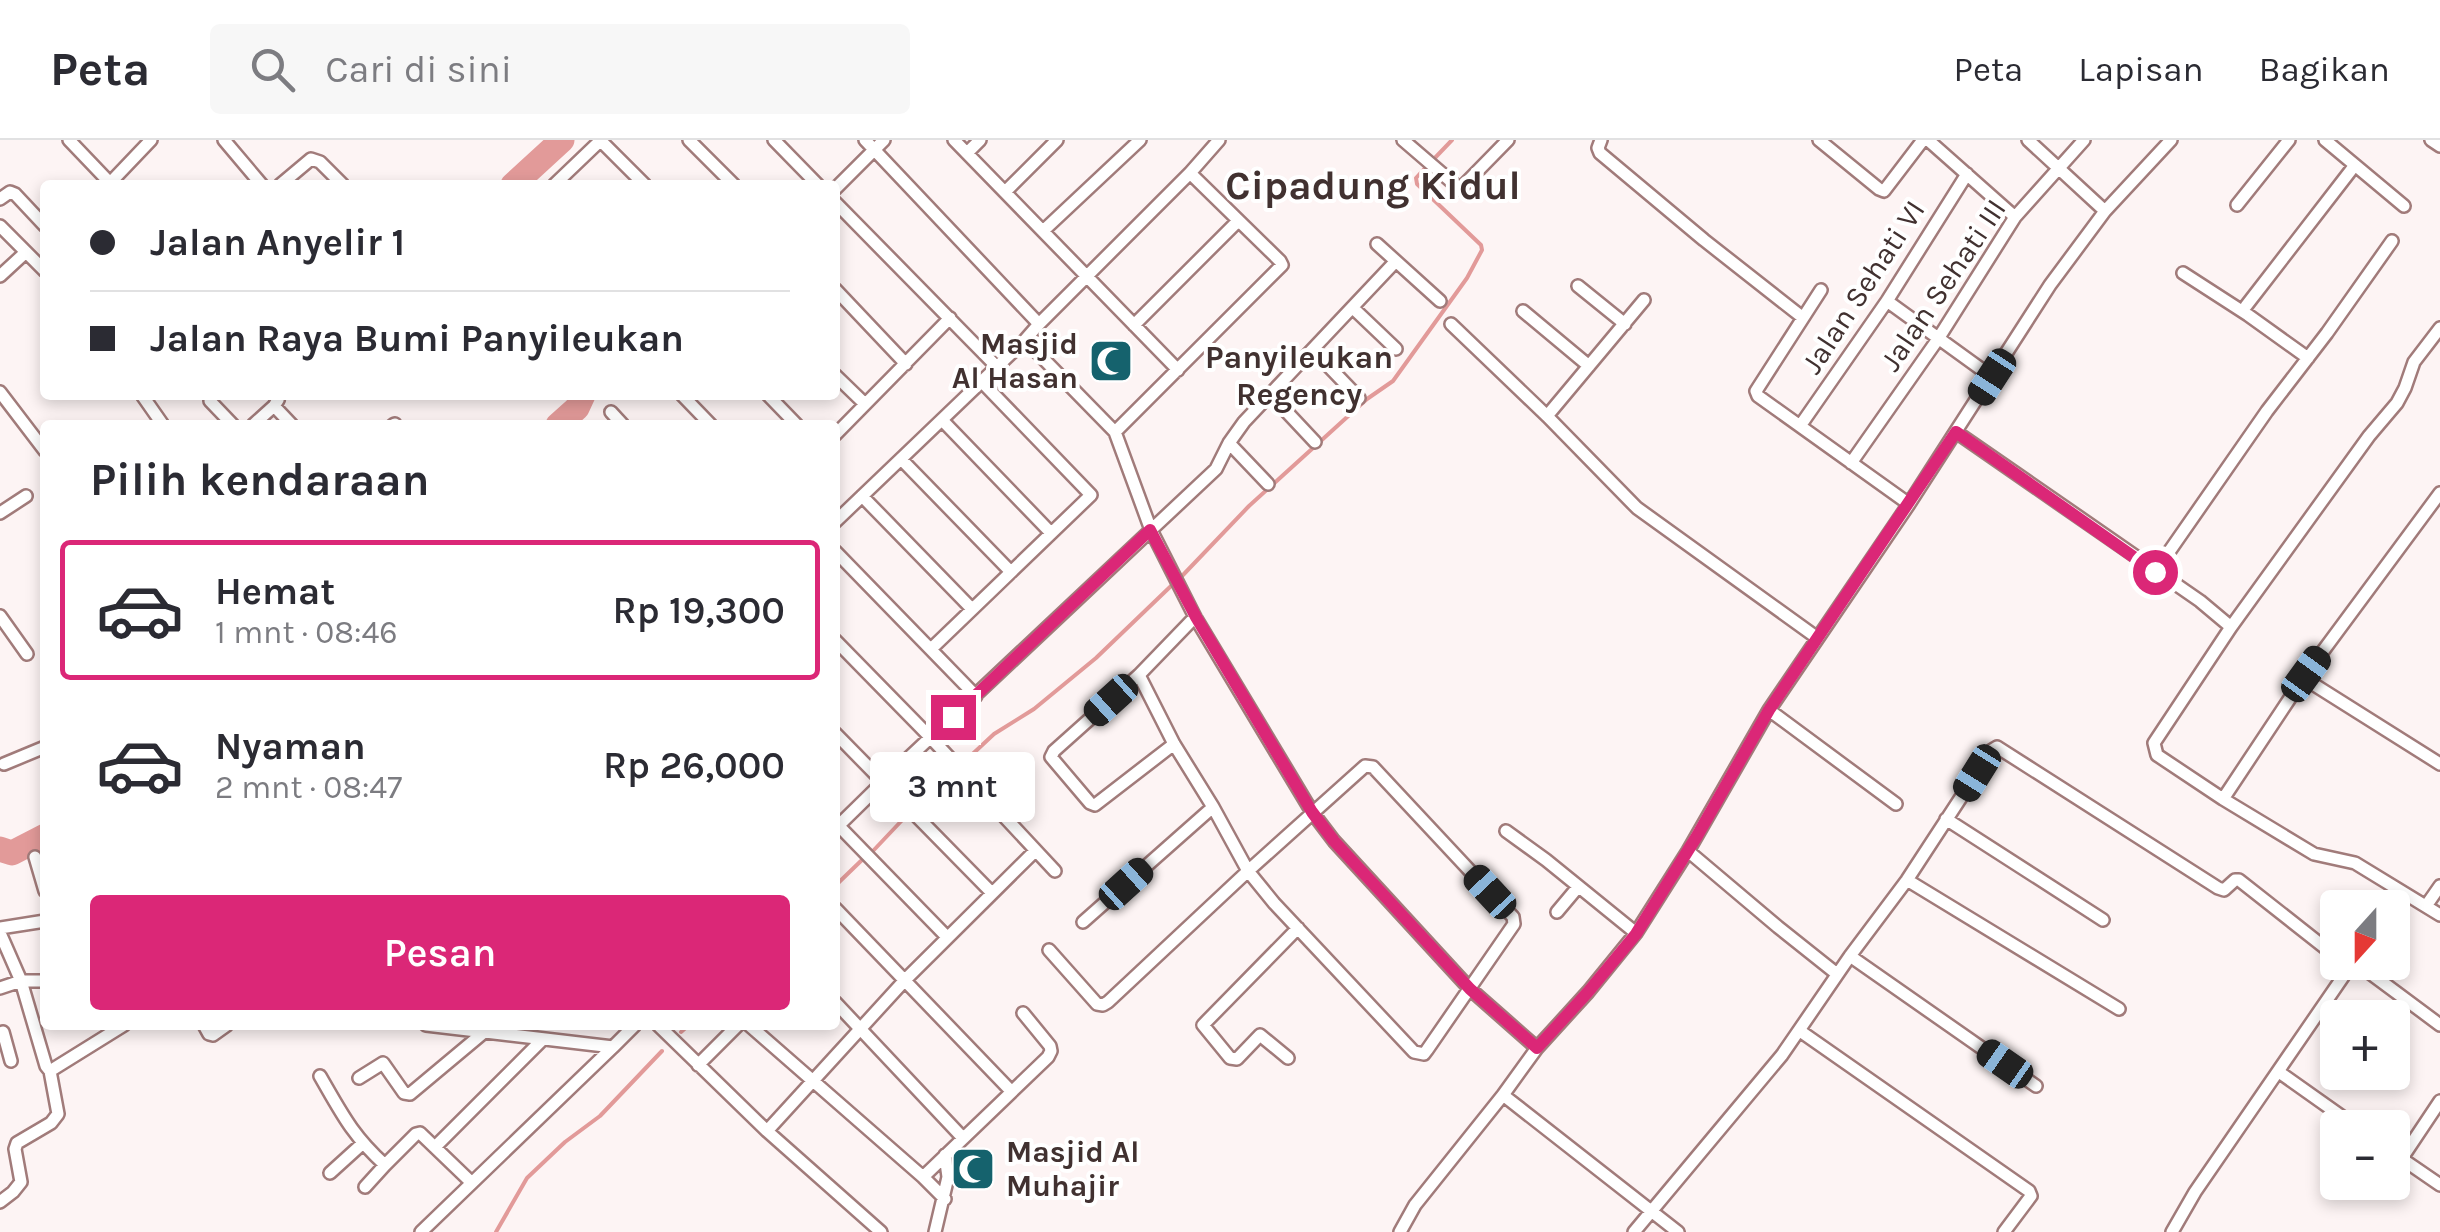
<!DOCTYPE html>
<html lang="id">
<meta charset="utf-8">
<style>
body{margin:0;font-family:Karla,sans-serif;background:#f7f7f7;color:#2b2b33;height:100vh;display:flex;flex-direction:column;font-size:38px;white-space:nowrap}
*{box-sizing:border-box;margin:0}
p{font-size:32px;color:#7c7c81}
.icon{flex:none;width:55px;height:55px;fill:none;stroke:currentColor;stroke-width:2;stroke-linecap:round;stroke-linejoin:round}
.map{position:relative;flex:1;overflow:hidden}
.details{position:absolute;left:40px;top:280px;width:800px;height:610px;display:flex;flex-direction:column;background:#fff;border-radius:10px;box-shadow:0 5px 15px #0003}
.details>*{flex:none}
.guide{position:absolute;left:40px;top:40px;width:800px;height:220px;border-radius:10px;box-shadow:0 5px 15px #0003;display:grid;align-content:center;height:220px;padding:0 50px;background:#fff}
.needle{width:65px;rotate:201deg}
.controls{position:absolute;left:2320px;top:750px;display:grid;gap:20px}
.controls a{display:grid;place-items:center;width:90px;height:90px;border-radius:10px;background:#fff;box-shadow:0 5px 15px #0003;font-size:50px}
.end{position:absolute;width:45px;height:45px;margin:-22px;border:12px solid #db2777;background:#fff;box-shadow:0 0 0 5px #fff}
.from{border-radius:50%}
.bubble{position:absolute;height:70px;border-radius:10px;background:#fff;box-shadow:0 5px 15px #0003;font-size:32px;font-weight:600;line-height:70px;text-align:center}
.car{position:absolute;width:30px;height:60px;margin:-30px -15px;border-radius:12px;box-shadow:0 0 8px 2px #0007;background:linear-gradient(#222 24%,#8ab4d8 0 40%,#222 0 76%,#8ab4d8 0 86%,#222 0)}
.guide b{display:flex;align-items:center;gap:35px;height:95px;font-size:38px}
.guide b+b{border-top:2px solid #e1e1e2}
.guide i{width:25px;height:25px;background:#2b2b33}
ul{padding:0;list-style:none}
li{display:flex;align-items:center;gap:30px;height:140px;margin:0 20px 15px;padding:0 30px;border:5px solid transparent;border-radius:10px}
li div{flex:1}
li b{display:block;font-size:38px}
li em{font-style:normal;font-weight:600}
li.active{border-color:#db2777}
li>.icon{width:90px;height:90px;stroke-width:1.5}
h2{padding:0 50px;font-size:45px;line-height:120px}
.cta{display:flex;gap:20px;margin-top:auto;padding:20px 50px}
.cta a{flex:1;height:115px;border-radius:10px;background:#db2777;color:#fff;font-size:40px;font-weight:600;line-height:115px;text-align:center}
header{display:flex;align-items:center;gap:60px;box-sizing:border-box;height:140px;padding:0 50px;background:#fff;border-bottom:2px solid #e1e1e2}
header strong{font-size:48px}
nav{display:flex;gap:55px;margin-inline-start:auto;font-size:35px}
.search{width:700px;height:90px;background:#f7f7f7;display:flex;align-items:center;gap:25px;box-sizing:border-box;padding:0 35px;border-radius:10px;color:#7c7c81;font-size:38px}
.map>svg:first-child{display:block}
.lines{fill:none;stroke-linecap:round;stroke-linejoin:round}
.stream{stroke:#e29a99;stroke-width:4}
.river{stroke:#e29a99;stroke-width:25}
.street-casing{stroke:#a17b7a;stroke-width:16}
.street{stroke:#fff;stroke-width:11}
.route{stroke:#db2777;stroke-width:12}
.labels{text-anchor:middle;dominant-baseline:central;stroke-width:8;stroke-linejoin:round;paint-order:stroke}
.street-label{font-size:30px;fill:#413130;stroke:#fff}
.poi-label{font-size:30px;font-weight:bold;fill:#413130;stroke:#fff;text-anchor:end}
.neighbourhood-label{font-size:32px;font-weight:bold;fill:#413130;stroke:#fff}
.district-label{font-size:40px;font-weight:bold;fill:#413130;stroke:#fff}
</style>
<header>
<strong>Peta</strong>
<div class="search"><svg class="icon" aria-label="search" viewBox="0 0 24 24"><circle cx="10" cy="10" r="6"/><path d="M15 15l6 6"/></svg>Cari di sini</div>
<nav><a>Peta</a><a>Lapisan</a><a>Bagikan</a></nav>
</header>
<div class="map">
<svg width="2440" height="1092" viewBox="0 0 2440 1092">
<rect width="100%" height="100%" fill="#fdf4f4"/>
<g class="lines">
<path class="stream" d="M1431 22 1452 0
M1183 435 1249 366 1367 259 1393 241 1467 138 1482 110 1481 105 1417 44 1416 38 1426 27
M964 622 994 594 1034 569 1096 518 1171 446
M914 668 952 632
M872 712 907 675
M835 746 864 718
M681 892 689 885
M496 1092 527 1038 565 1002 600 976 662 911"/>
<path class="river" d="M513 45 562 0
M558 285 577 268 583 255
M0 709 12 713 45 696"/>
<defs>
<path id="street" d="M69 0 112 45
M224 0 262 45
M600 0 645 45
M689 0 734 45
M774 0 818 45
M865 0 1039 184
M954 0 1178 230
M1403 0 1460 49 1508 0
M1601 0 1598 8 1600 13 1704 100 1802 177
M1819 0 1879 49 1884 51 1923 0
M1928 0 2015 77
M2028 0 2105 71
M2325 0 2404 66
M2431 0 2440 6
M967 13 980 0
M110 43 151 0
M280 45 311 19 320 22 343 45
M554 45 601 0
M835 49 884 0
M1005 52 1057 0
M0 59 10 52 15 54 45 86
M835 62 997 227
M2237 65 2289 0
M0 86 45 131
M1043 91 1140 0
M1377 104 1440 161
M1395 122 1244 282 1229 303 1216 329 1151 390 1195 477 1312 672 1334 701 1470 849 1537 908
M2183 133 2248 175 2308 218
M0 136 26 112
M1578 146 1625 184
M835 149 906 224
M1821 150 1756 251 1758 256 1909 364
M1887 161 1992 237
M2246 166 2355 25
M1353 168 1396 209
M1523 171 1589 226
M1451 184 1547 276 1637 368 1816 497
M1134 185 1238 81
M1313 210 1359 258
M835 235 865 264
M0 252 45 311
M1270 254 1315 302
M142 255 163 285
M274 255 278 260 274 266 292 285
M682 255 711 285
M768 255 797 285
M210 261 233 285
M611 272 623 285
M1547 276 1644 160
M942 280 1051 393
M253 285 274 266
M393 285 395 284
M1800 286 1887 161 1967 34
M1115 292 1282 125 1280 121 1190 33
M1956 292 2200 461 2231 487 2154 603 2157 615 2223 659 2314 714 2355 723 2440 775
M835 295 950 178
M1229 303 1268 344
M901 319 1011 432
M1851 323 1938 199 2015 77 2084 0
M862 356 972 469
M0 373 26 356
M835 382 1025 200
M835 411 976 556
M2155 432 2267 271 2327 193 2392 101
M0 476 27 514
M2231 487 2369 296 2397 263 2405 248 2414 222 2440 188
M835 500 931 598 1055 731
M931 509 1091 355 982 242
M2313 544 2440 624
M1769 570 1896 664
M835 593 992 753
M1174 604 1095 665 1090 663 1051 617 1054 611 1139 535 1195 477
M4 624 45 607
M2223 659 2306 534 2440 353
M1946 679 2103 780
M835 682 947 797
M835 689 883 642 1151 390 1115 292 1025 200 1039 184 1190 33 1219 0
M1506 691 1546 720 1636 793
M1688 711 1778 787 1837 834
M35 717 45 751
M1907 740 2119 869
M2426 766 2440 746
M835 768 1011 951
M1557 772 1578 747
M1083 782 1213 667
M0 788 45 781
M0 793 21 841 46 926 50 931 58 974 51 983 17 1003 15 1009 21 1042 13 1052 0 1062
M1049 810 1097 864 1103 865 1108 862 1248 731 1365 626 1373 627 1513 777 1514 784 1427 910 1424 914 1414 912 1274 763 1248 731 1213 667 1174 604 1139 535
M1850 816 2036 946
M2366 830 2440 885
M0 848 21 841H45
M835 862 962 997
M204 885 209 894 213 895 227 885
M426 885 613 907 635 885
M658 885 767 991 881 1092
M749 885 923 1037 945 1059
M1800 891 2029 1051 2031 1056 2004 1092
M3 892 11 921
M1288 918 1260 895 1237 919 1230 918 1203 885 1298 788
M698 925 738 885
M50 931 124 885
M2279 932 2358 988
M320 936C342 974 352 995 385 1025L416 994 420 993 472 1043
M359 938 383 923 404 953 410 954 483 893
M1503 955 1678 1092
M767 991 905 840 1035 711
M436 1006 543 899
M2392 1012 2440 1045
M2402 1018 2440 961
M330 1033 362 1004
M923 1037 1048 917 1051 911 1050 906 1023 873
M365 1047 385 1025
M421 1092 613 907
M935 1092 948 1037 945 1015
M1400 1092 1415 1065 1503 955 1537 908 1588 852 1636 793 1688 711 1769 570 1909 364 2050 145 2105 71 2171 0
M1634 1092 1782 915 1850 816 1907 740 1992 610 1997 607 2218 748 2224 750 2235 740H2239L2338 818
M2172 1092 2195 1052 2349 828 2343 822"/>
</defs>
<use href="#street" class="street-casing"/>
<use href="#street" class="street"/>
</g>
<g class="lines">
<path class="route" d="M953 577 1150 390 1196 477 1312 672 1334 701 1470 849 1537 908 1588 852 1636 794 1697 696 1769 570 1956 292 2155 432"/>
</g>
<defs>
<symbol id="mosque-square" viewBox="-11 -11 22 22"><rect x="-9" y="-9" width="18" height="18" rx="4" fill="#15626d" stroke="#fff"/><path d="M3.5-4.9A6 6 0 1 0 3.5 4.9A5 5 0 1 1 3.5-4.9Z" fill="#fff"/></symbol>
</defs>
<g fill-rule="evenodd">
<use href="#mosque-square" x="1086" y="196" width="50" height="50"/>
<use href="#mosque-square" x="948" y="1004" width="50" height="50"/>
</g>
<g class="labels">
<g class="street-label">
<text transform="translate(1943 145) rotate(-56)">Jalan Sehati III</text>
<text transform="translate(1863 147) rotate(-57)">Jalan Sehati VI</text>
</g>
<g class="poi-label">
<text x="1078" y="204">Masjid<tspan x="1078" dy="34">Al Hasan</tspan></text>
<text x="1006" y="1012" text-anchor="start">Masjid Al<tspan x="1006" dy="34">Muhajir</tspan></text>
</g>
<g class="neighbourhood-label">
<text x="1299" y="217">Panyileukan<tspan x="1299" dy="37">Regency</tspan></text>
</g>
<g class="district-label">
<text x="1373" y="45">Cipadung Kidul</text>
</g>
</g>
</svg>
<div class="controls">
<a><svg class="needle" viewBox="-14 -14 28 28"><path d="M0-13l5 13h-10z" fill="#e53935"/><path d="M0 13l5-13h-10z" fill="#7c7c81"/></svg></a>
<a>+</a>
<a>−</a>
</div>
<i class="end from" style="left:2155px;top:432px"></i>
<i class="end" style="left:953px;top:577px"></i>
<div class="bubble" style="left:870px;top:612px;width:165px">3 mnt</div>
<i class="car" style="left:1992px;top:237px;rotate:213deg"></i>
<i class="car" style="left:2306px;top:534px;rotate:36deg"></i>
<i class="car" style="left:1111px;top:560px;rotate:228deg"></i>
<i class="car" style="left:1977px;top:633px;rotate:212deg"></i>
<i class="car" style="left:1126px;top:744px;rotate:48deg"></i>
<i class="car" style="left:1490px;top:752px;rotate:317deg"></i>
<i class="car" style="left:2005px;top:924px;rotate:305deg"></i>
<div class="guide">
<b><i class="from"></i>Jalan Anyelir 1</b>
<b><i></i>Jalan Raya Bumi Panyileukan</b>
</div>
<section class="details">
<h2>Pilih kendaraan</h2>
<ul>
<li class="active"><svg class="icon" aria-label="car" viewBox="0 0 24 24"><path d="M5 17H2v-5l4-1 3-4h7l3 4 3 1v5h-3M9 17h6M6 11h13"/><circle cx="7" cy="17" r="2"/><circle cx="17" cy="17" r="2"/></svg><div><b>Hemat</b><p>1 mnt · 08:46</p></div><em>Rp 19,300</em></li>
<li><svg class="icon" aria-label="car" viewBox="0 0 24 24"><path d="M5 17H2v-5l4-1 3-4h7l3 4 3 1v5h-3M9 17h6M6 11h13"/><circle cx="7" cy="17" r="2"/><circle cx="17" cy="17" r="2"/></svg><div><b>Nyaman</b><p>2 mnt · 08:47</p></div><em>Rp 26,000</em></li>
</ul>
<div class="cta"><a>Pesan</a></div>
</section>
</div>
